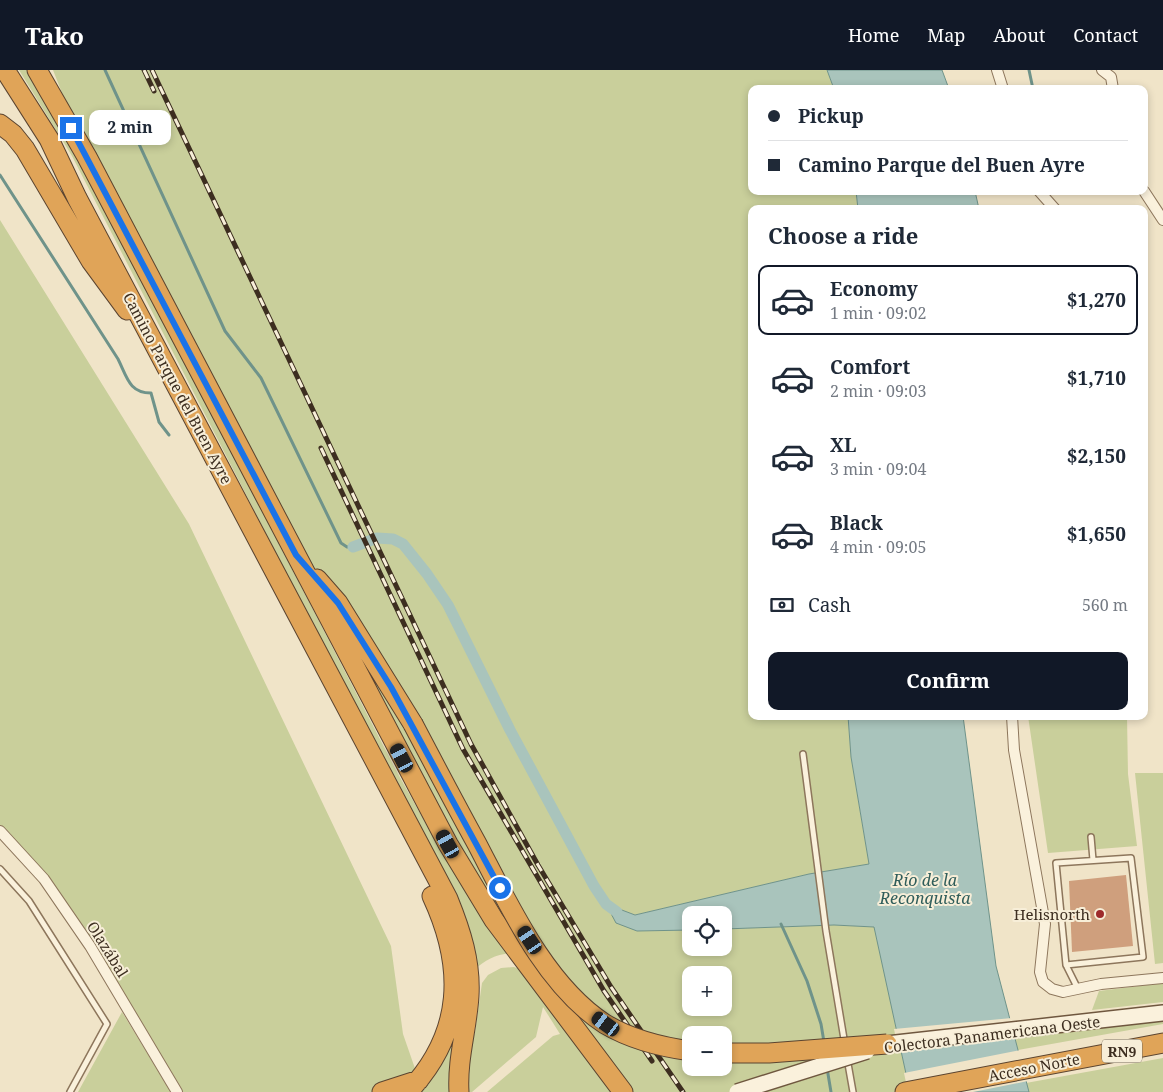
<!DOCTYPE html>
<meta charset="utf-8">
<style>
body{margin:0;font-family:"Noto Serif",serif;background:#f2f2f3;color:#1f2937;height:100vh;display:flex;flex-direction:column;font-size:19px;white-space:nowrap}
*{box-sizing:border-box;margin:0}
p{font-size:16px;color:#747a83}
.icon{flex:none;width:28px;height:28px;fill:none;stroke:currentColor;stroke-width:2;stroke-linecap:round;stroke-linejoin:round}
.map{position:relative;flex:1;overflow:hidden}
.sheet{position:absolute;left:748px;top:135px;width:400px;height:515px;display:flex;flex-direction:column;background:#fff;border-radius:10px;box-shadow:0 2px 8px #0003}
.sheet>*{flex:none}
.guide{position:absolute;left:748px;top:15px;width:400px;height:110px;border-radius:10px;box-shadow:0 2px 8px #0003;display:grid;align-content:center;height:110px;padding:0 20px;background:#fff}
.tools{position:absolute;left:682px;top:836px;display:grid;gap:10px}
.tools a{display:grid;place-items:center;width:50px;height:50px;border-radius:10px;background:#fff;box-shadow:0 2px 8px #0003;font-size:25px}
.end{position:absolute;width:22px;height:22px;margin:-11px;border:6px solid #1a73e8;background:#fff;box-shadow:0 0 0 2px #fff}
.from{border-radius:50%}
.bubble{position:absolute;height:35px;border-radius:10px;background:#fff;box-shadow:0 2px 8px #0003;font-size:16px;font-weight:700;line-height:35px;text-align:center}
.car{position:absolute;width:15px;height:30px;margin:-15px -8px;border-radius:6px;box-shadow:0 0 4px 1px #0007;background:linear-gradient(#222 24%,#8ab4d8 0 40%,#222 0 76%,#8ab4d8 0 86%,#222 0)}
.guide b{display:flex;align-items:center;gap:18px;height:48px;font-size:19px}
.guide b+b{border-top:1px solid #e0e1e3}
.guide i{width:12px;height:12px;background:#1f2937}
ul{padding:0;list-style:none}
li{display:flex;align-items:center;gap:15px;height:70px;margin:0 10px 8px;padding:0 10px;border:2px solid transparent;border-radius:10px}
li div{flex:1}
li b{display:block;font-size:19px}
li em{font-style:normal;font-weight:700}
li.active{border-color:#111827}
li>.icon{width:45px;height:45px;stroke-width:1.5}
h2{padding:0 20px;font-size:22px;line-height:60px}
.pay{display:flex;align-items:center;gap:12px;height:55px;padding:0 20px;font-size:19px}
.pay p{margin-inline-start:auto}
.action{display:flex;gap:10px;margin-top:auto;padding:10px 20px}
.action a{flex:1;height:58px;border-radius:10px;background:#111827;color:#fff;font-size:20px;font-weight:700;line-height:58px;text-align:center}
header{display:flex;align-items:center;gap:30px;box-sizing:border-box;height:70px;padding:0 25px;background:#111827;color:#fff}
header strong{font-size:24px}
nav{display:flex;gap:28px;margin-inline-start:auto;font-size:18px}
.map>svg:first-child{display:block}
.green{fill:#c9cf9b;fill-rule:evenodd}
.water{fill:#a9c4bc;stroke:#6f938a}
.pier{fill:#f0e4c8}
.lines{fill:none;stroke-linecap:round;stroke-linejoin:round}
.stream{stroke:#6f938a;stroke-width:3}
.canal{stroke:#a9c4bc;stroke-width:11}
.building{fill:#cf9f7d}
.lane-casing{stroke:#8d765c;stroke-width:8}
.street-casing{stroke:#8d765c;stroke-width:12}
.secondary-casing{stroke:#6f573f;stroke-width:18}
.highway-casing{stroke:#5b4430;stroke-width:21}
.lane{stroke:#faf1dc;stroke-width:5}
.street{stroke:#faf1dc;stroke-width:10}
.secondary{stroke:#faf1dc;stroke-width:15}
.highway{stroke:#e0a458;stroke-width:19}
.rail-casing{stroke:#3d2e20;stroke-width:5}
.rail{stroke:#f7eed8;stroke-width:3;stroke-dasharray:9;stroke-linecap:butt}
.secondary-bridge-casing{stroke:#6f573f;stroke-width:18;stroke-linecap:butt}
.highway-bridge-casing{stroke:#5b4430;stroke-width:21;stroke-linecap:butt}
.secondary-bridge{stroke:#faf1dc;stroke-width:15}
.highway-bridge{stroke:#e0a458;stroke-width:19}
.route{stroke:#1a73e8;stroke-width:6}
.poi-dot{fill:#9e2a2b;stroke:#f7eed8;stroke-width:2}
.labels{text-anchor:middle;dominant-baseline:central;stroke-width:4;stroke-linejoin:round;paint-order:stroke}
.shield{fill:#f7eed8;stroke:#756857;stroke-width:1}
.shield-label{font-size:14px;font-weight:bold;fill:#3d2e20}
.street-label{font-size:15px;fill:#3d2e20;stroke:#f7eed8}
.poi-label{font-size:15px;fill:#3d2e20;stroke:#f7eed8;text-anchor:end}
.water-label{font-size:16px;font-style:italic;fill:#2f5d5a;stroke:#f7eed8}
</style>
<header>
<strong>Tako</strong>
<nav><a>Home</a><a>Map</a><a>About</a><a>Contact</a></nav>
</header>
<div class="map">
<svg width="1163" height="1022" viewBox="0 0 1163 1022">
<rect width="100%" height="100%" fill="#f0e4c8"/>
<path class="green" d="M19 0H27L60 51 397 702 441 781 484 846 611 1022H487L553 966 560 964 543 937 536 967 472 1022H464L463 998 475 962 482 913 488 905 501 898 514 897 521 900 510 883C495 885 485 890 474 900L363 652 72 86Z
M53 0H827L834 19H751V121H856L858 139H751V646H848L851 687 869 794 809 804 635 845 606 835 637 861 691 860V878H724V859L834 855 875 857 910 1022H623L494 850 87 87ZM691 905H724V938H691ZM691 965H724V998H691Z
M0 150 189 454 391 876 403 964 419 1010 382 1022H177L44 809 0 761Z
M1028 646H1127L1128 704 1137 776 1048 783Z
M1135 703H1163V893L1155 894Z
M457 867 453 1022H416L431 1004Z
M1163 913V932L1092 940 1099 921Z
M122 942 171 1022H78Z
M1163 946V954L1018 980 1013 961Z
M1163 988V1022H1029L1026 1013Z"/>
<path class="water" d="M827 0H942L949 19H834Z
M856 121H975L979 139H858Z
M848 646H963L996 896 1029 1022H910L874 857 834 855 724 859V845H691V860L637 861 616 853 606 834 635 845 809 804 869 794 851 687Z"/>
<path class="pier" d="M1012 948 1015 960 897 974 894 959Z
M1021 980 1028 1011 973 1022H908L904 1003Z"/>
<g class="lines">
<path class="stream" d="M105 0 225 261 261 308 341 473 347 477H353
M1029 0 1033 19
M0 105 118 289C127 307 129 323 151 323L159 352 169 365
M781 854 807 911 821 954 824 972
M827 998 831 1022"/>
<path class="canal" d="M353 477 377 468 393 469 403 474 427 504 448 535 510 660 594 816 606 834 617 842"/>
</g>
<path class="building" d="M1126 805 1133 876 1072 882 1069 811Z"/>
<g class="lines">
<defs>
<path id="lane" d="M803 684 826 861 845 975
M1091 767 1093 790
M0 799 29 831 107 954 70 1022
M1066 895 1143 887 1131 788 1056 793 1066 895 1078 919
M847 988 853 1022"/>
<path id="street" d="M997 0 1003 19
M1102 0 1111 7 1113 19
M1039 121 1055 139
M1144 121 1163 150
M1012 646 1014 680 1045 854 1040 902 1043 912 1052 919 1063 922 1101 914 1163 908
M0 761 44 809 90 876 177 1022"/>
<path id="secondary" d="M887 974 1163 943"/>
<path id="highway" d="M5 0 49 69 77 128 448 829C461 861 471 892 469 926 467 959 457 989 459 1022
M37 0 87 87 448 774 494 850 623 1022
M0 54 13 64 25 79 91 191 127 240
M317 509 338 533 413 654
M382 1022 419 1010
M408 1022C464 963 465 897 432 826
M905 1022 1163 973"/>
</defs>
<use href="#lane" class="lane-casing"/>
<use href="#street" class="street-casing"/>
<use href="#secondary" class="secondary-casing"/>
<use href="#highway" class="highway-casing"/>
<use href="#lane" class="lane"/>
<use href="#street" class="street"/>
<use href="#secondary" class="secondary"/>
<use href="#highway" class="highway"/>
<defs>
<path id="rail" d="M144 0 154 21
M152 0 471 674 538 795 611 917 683 1022
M321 378 463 679 604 921 652 991"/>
</defs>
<use href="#rail" class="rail-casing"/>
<use href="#rail" class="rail"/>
<defs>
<path id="secondary-bridge" d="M737 1022 867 981"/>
<path id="highway-bridge" d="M413 654C434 694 455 734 477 774 509 835 545 915 605 954 632 970 661 977 691 981
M724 983H769L887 974"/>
</defs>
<use href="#secondary-bridge" class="secondary-bridge-casing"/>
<use href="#highway-bridge" class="highway-bridge-casing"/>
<use href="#secondary-bridge" class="secondary-bridge"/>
<use href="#highway-bridge" class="highway-bridge"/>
</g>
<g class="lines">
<path class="route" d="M71 58 296 485 338 533 391 617 500 818"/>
</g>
<circle class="poi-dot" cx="1100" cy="844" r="5"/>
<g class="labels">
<rect class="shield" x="1102" y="969.5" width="40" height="23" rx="4"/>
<g class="shield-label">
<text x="1122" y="981">RN9</text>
</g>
<g class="street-label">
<text transform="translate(178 318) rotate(62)">Camino Parque del Buen Ayre</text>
<text transform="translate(108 879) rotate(58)">Olazábal</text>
<text transform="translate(992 964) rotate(-7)">Colectora Panamericana Oeste</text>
<text transform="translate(1034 997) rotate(-11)">Acceso Norte</text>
</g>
<g class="poi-label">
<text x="1090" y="844">Helisnorth</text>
</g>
<g class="water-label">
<text x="925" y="810">Río de la<tspan x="925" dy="18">Reconquista</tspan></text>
</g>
</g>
</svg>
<div class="tools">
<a><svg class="icon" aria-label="locate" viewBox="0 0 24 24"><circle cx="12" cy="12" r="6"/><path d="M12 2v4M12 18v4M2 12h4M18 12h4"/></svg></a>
<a>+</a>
<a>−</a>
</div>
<i class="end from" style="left:500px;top:818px"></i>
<i class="end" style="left:71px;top:58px"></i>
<div class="bubble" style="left:89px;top:40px;width:82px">2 min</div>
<i class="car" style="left:402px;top:688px;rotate:332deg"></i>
<i class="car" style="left:448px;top:774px;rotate:331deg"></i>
<i class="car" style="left:530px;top:870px;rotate:326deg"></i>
<i class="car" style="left:606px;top:954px;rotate:306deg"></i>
<div class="guide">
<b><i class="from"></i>Pickup</b>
<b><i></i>Camino Parque del Buen Ayre</b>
</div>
<section class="sheet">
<h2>Choose a ride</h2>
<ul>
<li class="active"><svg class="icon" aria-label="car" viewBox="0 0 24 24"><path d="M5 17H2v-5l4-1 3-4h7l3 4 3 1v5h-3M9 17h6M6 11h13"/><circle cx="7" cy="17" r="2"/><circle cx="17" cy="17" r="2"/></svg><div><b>Economy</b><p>1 min · 09:02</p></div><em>$1,270</em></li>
<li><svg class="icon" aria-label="car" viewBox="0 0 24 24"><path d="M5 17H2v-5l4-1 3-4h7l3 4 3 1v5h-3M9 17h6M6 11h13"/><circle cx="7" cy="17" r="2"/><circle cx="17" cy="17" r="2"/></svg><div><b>Comfort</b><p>2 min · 09:03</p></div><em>$1,710</em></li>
<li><svg class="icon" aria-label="car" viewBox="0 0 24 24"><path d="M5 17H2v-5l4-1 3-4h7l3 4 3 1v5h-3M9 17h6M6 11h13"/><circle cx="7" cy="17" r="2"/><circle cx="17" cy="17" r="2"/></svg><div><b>XL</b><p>3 min · 09:04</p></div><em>$2,150</em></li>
<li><svg class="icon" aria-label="car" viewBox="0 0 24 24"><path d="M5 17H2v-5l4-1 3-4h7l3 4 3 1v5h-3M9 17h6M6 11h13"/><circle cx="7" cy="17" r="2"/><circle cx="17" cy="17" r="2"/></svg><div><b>Black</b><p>4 min · 09:05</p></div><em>$1,650</em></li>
</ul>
<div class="pay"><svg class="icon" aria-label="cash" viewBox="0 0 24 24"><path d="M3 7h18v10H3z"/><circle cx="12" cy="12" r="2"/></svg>Cash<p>560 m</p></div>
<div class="action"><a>Confirm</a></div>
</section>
</div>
